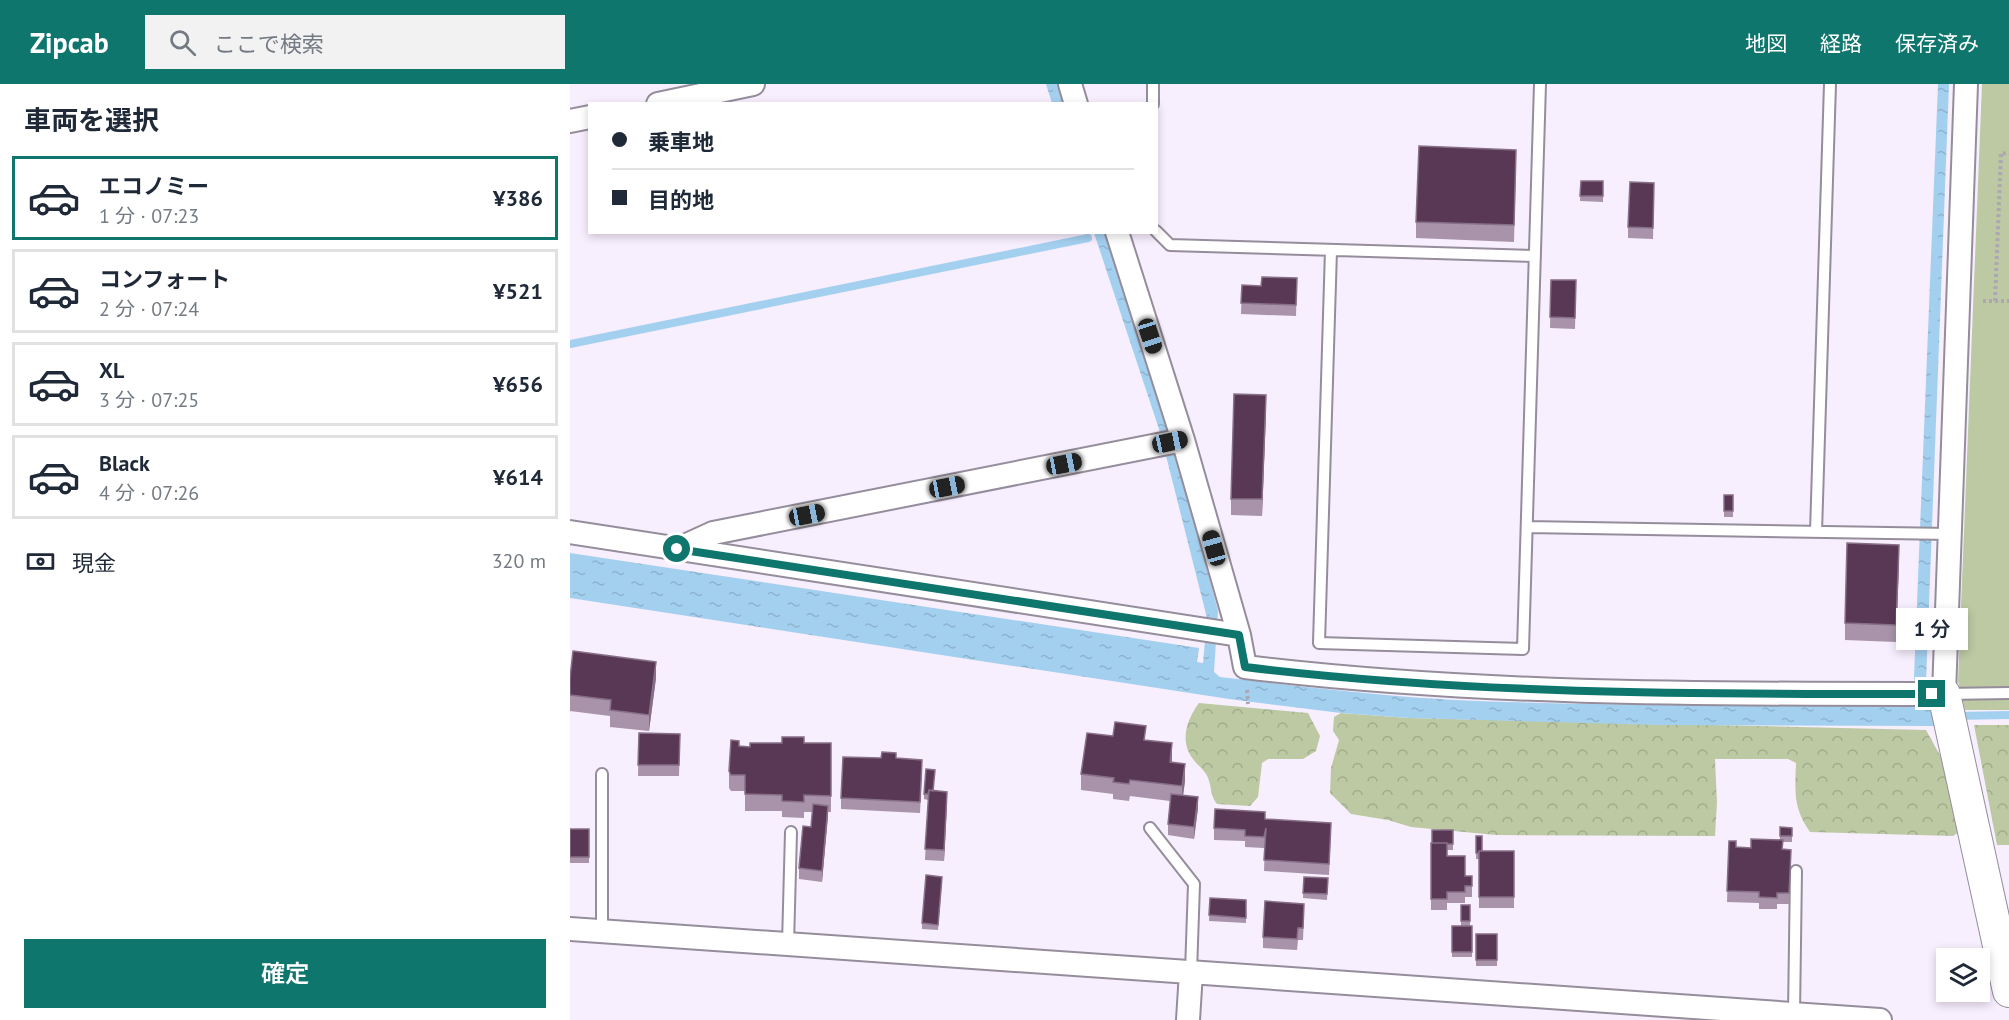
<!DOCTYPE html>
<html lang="ja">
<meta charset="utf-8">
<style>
body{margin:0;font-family:"PT Sans","Noto Sans JP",sans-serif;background:#f2f2f3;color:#1f2937;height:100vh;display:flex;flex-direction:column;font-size:22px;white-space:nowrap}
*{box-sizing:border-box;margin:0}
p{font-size:20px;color:#747a83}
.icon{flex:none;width:33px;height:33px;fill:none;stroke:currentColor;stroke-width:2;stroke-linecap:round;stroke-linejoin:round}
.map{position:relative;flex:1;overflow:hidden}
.drawer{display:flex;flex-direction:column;background:#fff;width:570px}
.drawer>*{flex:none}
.banner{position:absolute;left:18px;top:18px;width:570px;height:132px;border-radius:0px;box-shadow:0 3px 9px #0003;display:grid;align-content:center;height:132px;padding:0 24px;background:#fff}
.tools{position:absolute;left:1366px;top:864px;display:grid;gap:12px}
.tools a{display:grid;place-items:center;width:54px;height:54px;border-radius:0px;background:#fff;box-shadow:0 3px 9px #0003;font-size:30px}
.end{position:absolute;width:27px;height:27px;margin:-14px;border:8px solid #0f766e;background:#fff;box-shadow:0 0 0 3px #fff}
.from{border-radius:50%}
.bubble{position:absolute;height:42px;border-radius:0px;background:#fff;box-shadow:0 3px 9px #0003;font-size:20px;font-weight:600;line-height:42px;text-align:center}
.car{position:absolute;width:18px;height:36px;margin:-18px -9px;border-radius:8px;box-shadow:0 0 4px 2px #0007;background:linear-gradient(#222 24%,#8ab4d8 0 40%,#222 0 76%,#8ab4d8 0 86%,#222 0)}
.banner b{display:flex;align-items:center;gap:21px;height:57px;font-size:22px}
.banner b+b{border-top:2px solid #e0e1e3}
.banner i{width:15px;height:15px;background:#1f2937}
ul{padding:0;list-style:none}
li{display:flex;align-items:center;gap:18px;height:84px;margin:0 12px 9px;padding:0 12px;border:3px solid #e0e1e3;border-radius:0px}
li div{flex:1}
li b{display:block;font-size:22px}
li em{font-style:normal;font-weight:600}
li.selected{border-color:#0f766e}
li>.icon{width:54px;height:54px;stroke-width:1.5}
h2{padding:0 24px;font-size:27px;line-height:72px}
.pay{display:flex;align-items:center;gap:15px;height:66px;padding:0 24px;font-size:22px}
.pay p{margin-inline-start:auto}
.primary-button{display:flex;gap:12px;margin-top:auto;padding:12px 24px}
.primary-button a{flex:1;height:69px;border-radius:0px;background:#0f766e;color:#fff;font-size:24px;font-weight:600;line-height:69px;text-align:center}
header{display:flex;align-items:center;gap:36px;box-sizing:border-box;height:84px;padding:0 30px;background:#0f766e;color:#fff}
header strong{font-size:28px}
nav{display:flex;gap:33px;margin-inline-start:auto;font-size:21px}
.search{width:420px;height:54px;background:#f2f2f3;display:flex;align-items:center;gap:15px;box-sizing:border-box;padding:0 21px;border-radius:0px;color:#747a83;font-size:22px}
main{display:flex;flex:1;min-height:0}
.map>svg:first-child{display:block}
.forest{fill:url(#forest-crowns)}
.park{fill:#bcc9a3}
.water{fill:url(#water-ripples)}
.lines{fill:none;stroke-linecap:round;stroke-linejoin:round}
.stream{stroke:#a4d0f0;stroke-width:8}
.lane-casing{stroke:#958d9b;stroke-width:14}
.street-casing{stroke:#958d9b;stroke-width:26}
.secondary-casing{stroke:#958d9b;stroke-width:34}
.path{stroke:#ada6b3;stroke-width:4;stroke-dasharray:3 3;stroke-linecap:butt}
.lane{stroke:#fff;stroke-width:10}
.street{stroke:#fff;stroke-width:22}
.secondary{stroke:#fff;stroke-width:32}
.wall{fill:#a893aa}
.shaded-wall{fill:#886f88}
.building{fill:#593855;stroke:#886f88;stroke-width:1.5}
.route{stroke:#0f766e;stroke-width:8}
</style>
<header>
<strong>Zipcab</strong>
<div class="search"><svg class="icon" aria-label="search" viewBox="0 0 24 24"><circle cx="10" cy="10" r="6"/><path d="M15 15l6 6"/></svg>ここで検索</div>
<nav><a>地図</a><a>経路</a><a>保存済み</a></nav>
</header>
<main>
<section class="drawer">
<h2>車両を選択</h2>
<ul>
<li class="selected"><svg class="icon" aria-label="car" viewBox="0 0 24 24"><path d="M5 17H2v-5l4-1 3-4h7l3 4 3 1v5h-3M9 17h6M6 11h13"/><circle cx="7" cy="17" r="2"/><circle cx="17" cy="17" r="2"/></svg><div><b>エコノミー</b><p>1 分 · 07:23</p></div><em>¥386</em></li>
<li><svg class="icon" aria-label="car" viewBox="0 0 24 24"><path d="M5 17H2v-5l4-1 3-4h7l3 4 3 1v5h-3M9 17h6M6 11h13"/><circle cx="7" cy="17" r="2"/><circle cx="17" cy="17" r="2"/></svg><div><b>コンフォート</b><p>2 分 · 07:24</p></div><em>¥521</em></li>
<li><svg class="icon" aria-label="car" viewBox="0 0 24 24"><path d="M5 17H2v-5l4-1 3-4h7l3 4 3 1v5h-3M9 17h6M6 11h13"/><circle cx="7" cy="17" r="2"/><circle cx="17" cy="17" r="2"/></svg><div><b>XL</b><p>3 分 · 07:25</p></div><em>¥656</em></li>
<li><svg class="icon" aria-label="car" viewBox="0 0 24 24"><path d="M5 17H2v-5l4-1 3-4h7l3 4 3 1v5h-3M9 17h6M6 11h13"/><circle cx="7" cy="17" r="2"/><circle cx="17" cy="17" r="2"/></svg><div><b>Black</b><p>4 分 · 07:26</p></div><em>¥614</em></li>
</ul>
<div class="pay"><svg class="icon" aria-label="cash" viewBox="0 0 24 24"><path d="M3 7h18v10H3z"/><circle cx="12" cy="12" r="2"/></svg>現金<p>320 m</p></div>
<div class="primary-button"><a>確定</a></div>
</section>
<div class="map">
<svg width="1439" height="936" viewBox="0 0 1439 936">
<defs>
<pattern id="forest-crowns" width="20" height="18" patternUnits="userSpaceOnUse" patternTransform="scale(1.5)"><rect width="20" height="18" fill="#bcc9a3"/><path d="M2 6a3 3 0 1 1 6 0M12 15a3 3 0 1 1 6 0" fill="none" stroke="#a1ac8c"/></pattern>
<pattern id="water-ripples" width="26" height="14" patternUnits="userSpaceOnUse" patternTransform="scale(1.5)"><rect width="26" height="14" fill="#a4d0f0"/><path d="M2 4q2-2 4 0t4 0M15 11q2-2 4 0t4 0" fill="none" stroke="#8db2cd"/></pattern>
</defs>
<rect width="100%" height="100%" fill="#f7eefe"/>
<path class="forest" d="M629 619 738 629 750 652 746 667 733 675H698L692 679 688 713 680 722 647 720C640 711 642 704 638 694 636 687 627 681 623 675 609 657 617 635 629 619Z
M771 629 839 634 1356 646 1372 675 1389 748 1383 752 1240 748C1223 723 1225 709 1226 679L1218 675H1145L1147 719 1145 752 926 751 841 743 818 736 781 730 760 709 761 684 769 656 763 647 764 633Z
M1404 641H1439V761H1427Z"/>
<path class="park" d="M1412 0H1439V626H1395L1388 597Z"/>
<path class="water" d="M476 0H488L494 19H482Z
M1368 0H1379L1356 598 1369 642 1090 641 839 634 771 629 659 615 0 514V469L629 564 627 578 633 579 637 534 590 348 524 149H536L601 345 648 527 644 588 650 593C729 602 807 612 885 616 1040 623 1194 621 1348 620L1344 593Z"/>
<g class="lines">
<path class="stream" d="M0 260 518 154
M1385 632 1439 631"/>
<defs>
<path id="lane" d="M583 20V0
M586 147 600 161 965 172
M761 166 749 559 953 565 970 0
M957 443 1380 450
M1246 448 1260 0
M1376 610 1439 609
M580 744 624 800 621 888
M32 847V690
M218 860 221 748
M1224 930 1226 787"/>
<path id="street" d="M500 0 506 20
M88 20 183 0
M0 37 20 33
M0 448 669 551 613 356 547 148
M108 465 143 449 613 356
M669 551 675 583C907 611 1140 610 1374 610L1396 0
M0 845 1310 936
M618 936 621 888"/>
<path id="secondary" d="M1374 610 1439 907"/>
</defs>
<use href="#lane" class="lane-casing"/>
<use href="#street" class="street-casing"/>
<use href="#secondary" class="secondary-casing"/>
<path class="path" d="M1413 217H1439
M1425 217 1431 69 1439 70
M677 606 678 620"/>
<use href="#lane" class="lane"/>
<use href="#street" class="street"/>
<use href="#secondary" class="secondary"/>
</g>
<path class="wall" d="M946 82 944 158 846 154V138Z
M1011 97H1033V118L1010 117Z
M1084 99 1083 155 1058 154V143Z
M727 194 726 232 671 230 672 201 691 202Z
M981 196H1006L1005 245 980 244Z
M696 327 692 432 661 431V415Z
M1154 411H1163V433H1154Z
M1329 477 1326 558 1275 556V539Z
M0 594H86L79 647 40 643V632L0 627Z
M69 649 110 650 109 692H68Z
M576 656 602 676V678L615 697 613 711 628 724 624 755 598 751V740L600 717 560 712 559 717 543 715V710L511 706V690Z
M234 659H261V728H258L252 798 229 795V784L241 743 243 728H234V734L212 733V727H175V707H161L159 704V687L169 662 180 663Z
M326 674 352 687 350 729 271 725V714Z
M364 707 377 719 374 777 355 776 358 716 354 715V710Z
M695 735 761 750 759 791 694 787 695 760 694 764 675 763V757L644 756V744Z
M1210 743 1222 744V758H1213V765L1221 766 1219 820H1207V825H1189V819L1157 818 1159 757 1166 763 1181 764 1210 756Z
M0 745H19V779H0Z
M883 746V766H877V772L895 792H902V813H895V819H877V826H861V759Z
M906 752 912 767H944V824H909V775H906Z
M734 793 758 794 757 816 733 814Z
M372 798 368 846 352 845V839Z
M640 814 676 816V839L639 837Z
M891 821H900V842H902V873H882V842H891Z
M734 831 733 856H728L727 866 693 864V853Z
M906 850H927V882H906Z"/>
<path class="shaded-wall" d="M696 311V327L692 432V415Z
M1329 461V477L1326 558V541Z
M86 578V594L79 647V631Z
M602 659V676L600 694V678Z
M615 680V697L612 719V702Z
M377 708V719L374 777V766Z
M628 713V724L624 755V743Z
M258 722V733L252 798V787Z"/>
<path class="building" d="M849 62 946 66 944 141 846 138Z
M1011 97H1033V112H1010Z
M1060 98 1084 99 1083 144 1058 143Z
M692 193 727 194 726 221 671 219 672 201 691 202Z
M981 196H1006L1005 234 980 233Z
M664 310 696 311 692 415H661Z
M1154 411H1163V427H1154Z
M1277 459 1329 461 1326 541 1275 539Z
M3 567 86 578 79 631 40 626 41 616 0 611V594Z
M545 638 576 642 574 656 602 659 600 678 615 680 612 702 560 696 559 700 543 698 544 694 511 690 517 649 543 652Z
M69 649 110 650 109 681H68Z
M212 653H234V659H261V712L234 711V718L212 717V711L175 710V691H161L159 687 161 656 169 657V662L180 663V659H212Z
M312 668 326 669V674L352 676 350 718 271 714 273 673 311 674Z
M356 685 365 686 363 707 359 706 358 710H354Z
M359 706 377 708 374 766 355 765Z
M601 710 628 713 624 743 598 740Z
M243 720 258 722 252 787 229 784 233 742 241 743Z
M645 725 695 728V735L761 739 759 780 694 776 696 744 694 753 675 752V746L644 744Z
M1210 743 1222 744V752H1210Z
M0 745H19V773H0Z
M862 746H883V760H877V759H862Z
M906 752H912V767H909V769H906Z
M1181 755 1213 756 1212 765 1221 766 1219 809H1207V814L1189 813V808L1157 807 1159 757H1166V763L1181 764Z
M861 759H877V772H895V792H902V802H895V808H877V815H861Z
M909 767H944V813H909Z
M356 791 372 793 368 841 352 839Z
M734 793 758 794 757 810 733 809Z
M640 814 676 816V834L639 831Z
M695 817 734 820 733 844H728L727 855 693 853Z
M891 821H900V837H891Z
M882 842H902V868H882Z
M906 850H927V876H906Z"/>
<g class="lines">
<path class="route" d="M107 465 669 551 675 583C903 611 1133 610 1362 610"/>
</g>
</svg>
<div class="tools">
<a><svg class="icon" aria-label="layers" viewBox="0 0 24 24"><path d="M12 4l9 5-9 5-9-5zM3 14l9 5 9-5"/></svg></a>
</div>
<i class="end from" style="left:107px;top:465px"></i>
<i class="end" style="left:1362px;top:610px"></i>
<div class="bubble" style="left:1326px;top:524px;width:72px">1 分</div>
<i class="car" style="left:580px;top:252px;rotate:162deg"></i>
<i class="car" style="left:600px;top:358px;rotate:78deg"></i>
<i class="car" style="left:494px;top:380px;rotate:79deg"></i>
<i class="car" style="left:377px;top:403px;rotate:79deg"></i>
<i class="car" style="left:237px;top:431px;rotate:79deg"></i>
<i class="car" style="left:644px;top:464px;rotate:344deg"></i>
<div class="banner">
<b><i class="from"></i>乗車地</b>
<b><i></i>目的地</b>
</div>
</div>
</main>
